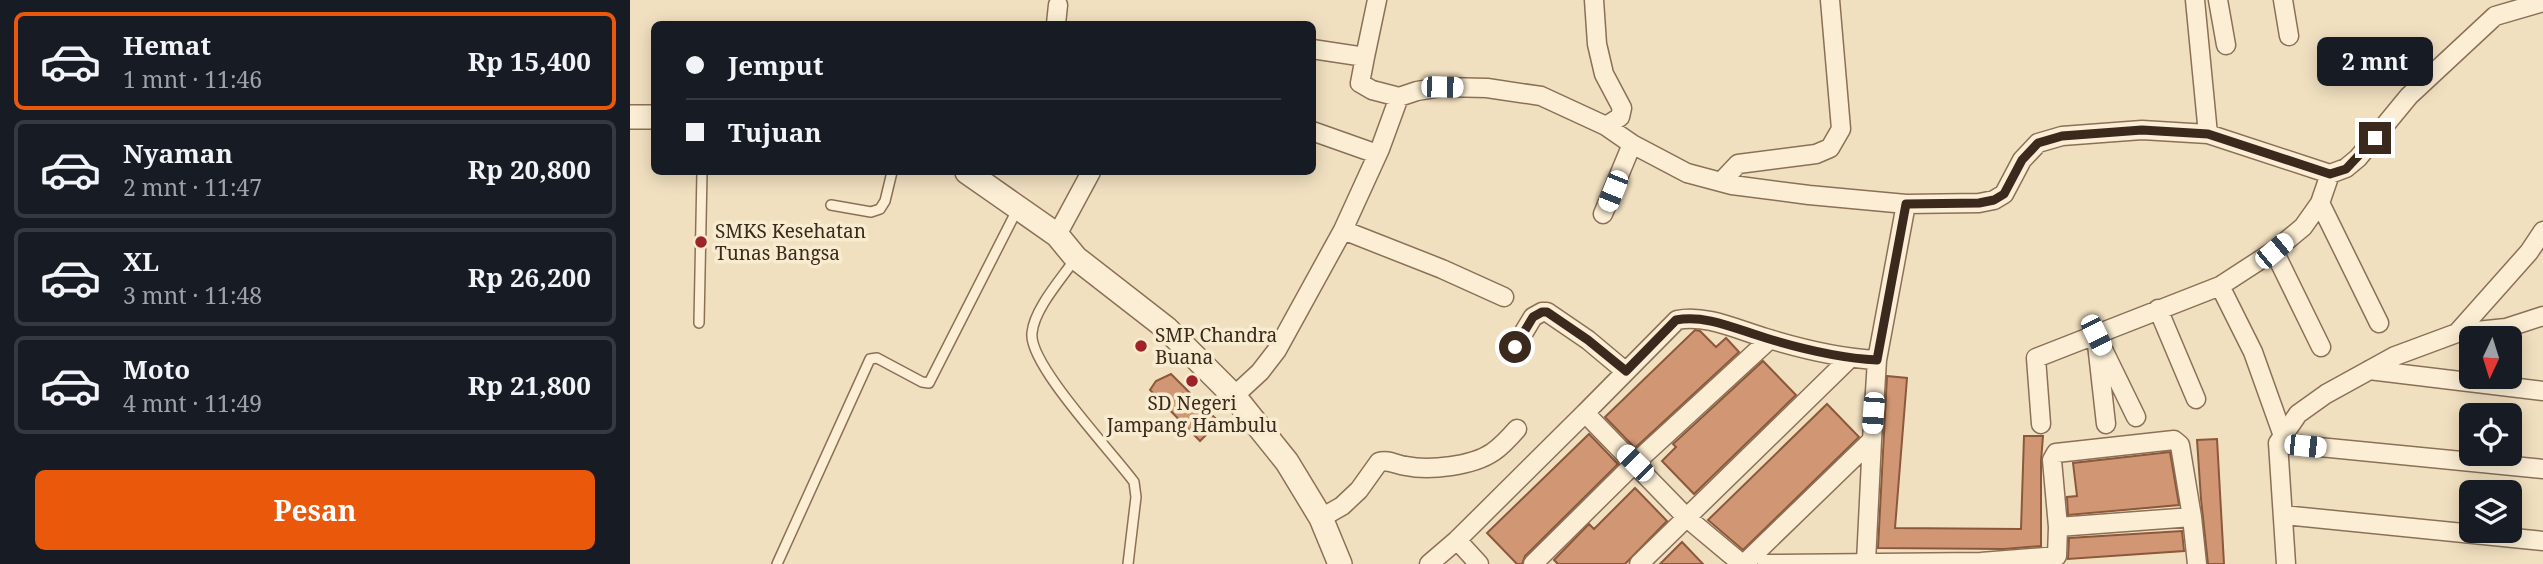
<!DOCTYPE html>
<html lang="id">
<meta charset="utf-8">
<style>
body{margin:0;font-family:"Noto Serif",serif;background:#20242c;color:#f1f3f6;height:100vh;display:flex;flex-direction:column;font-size:26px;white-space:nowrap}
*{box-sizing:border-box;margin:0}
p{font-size:23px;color:#9ea1a6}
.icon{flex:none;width:38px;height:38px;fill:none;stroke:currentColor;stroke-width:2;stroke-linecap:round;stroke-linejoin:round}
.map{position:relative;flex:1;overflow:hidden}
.sheet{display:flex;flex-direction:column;background:#171b24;width:630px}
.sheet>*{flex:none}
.banner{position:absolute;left:21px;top:21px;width:665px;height:154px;border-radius:10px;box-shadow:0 4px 18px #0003;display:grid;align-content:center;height:154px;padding:0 35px;background:#171b24}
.needle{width:46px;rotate:184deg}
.controls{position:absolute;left:1829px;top:326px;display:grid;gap:14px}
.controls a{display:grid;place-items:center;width:63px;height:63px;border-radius:10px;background:#171b24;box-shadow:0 4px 18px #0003;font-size:35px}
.end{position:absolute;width:32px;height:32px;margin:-16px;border:9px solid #3a291c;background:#fff;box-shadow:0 0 0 4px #fff}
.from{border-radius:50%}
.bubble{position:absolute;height:49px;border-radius:10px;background:#171b24;box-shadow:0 4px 18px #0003;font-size:23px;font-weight:700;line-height:49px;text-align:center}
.car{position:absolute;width:21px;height:42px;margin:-21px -10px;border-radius:9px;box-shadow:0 0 5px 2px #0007;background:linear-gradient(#fff 24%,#345 0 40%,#fff 0 76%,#345 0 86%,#fff 0)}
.banner b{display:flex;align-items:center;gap:24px;height:66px;font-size:26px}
.banner b+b{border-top:2px solid #363941}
.banner i{width:18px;height:18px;background:#f1f3f6}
ul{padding:12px 0 0;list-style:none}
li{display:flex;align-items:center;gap:21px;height:98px;margin:0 14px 10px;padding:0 21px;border:4px solid #363941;border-radius:10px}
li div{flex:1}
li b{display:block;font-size:26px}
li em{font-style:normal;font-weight:700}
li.active{border-color:#ea580c}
li>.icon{width:63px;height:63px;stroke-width:1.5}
.cta{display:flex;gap:14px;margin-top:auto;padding:14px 35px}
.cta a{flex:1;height:80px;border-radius:10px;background:#ea580c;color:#fff;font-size:28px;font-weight:700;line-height:80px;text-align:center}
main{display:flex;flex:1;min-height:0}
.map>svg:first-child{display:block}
.building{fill:#d19774;stroke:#8c583b;stroke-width:2}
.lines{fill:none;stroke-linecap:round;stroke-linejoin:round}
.service-casing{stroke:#8b7057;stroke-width:12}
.minor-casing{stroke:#8b7057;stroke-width:21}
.tertiary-casing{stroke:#8b7057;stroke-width:26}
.service{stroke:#fbeed4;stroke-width:9}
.minor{stroke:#fbeed4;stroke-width:18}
.tertiary{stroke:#fbeed4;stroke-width:23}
.route{stroke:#3a291c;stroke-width:9}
.poi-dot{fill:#9e2329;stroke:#f7ebd0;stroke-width:2.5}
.labels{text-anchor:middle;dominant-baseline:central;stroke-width:7;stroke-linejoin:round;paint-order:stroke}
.poi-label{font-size:19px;fill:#3a291c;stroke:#f7ebd0;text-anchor:start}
</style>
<main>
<section class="sheet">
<ul>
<li class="active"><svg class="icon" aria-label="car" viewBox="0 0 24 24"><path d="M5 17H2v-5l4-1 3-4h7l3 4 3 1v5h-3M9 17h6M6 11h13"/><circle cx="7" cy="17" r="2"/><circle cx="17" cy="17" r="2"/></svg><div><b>Hemat</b><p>1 mnt · 11:46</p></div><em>Rp 15,400</em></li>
<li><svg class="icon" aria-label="car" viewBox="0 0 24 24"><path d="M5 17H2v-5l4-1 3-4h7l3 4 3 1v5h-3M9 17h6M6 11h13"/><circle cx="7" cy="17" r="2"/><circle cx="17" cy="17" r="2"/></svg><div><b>Nyaman</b><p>2 mnt · 11:47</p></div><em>Rp 20,800</em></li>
<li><svg class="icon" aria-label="car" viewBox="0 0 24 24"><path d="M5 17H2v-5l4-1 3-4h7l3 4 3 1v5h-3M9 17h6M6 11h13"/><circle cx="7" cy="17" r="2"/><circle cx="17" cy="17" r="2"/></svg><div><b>XL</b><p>3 mnt · 11:48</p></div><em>Rp 26,200</em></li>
<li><svg class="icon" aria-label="car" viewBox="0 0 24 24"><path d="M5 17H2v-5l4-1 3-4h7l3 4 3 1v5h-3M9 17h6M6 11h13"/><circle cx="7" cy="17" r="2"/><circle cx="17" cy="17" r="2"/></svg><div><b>Moto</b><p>4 mnt · 11:49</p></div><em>Rp 21,800</em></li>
</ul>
<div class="cta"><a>Pesan</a></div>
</section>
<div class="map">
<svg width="1913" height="564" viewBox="0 0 1913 564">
<rect width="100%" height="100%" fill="#f1e0c0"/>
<path class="building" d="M1065 330 1070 331 1086 347 1096 338 1109 352 1005 448 975 417Z
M1133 361 1166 395 1064 494 1032 461 1046 447 1043 444Z
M541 374 589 422 570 441 520 390 526 381Z
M1257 376 1277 378 1265 528 1391 529 1394 436H1413L1411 461V546L1374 549 1248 548Z
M1197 404 1229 437 1113 550 1078 520Z
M959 434 988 464 895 556 892 564H887L857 533Z
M1587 439 1594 564H1578L1571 499 1567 440Z
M1540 452 1549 505 1438 515 1437 497 1447 496 1443 463Z
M1005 488 1037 521 995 564H928L924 560 959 524 964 529Z
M1552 531 1554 551 1438 559 1439 538Z
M1052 542 1073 564H1030Z"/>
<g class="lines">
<defs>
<path id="service" d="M201 205 241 212 250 209 255 201 262 172
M445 259C432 278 404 309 402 333 398 364 483 453 504 482L506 497 498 564
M69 323 72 172
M147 564 240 359 247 358 292 382 299 383 388 208"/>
<path id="minor" d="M964 0 967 44 974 74 992 108 990 117 976 126
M1565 0 1578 134
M1588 0 1596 45
M1653 0 1659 36
M426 24 428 5
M682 49 735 57 730 83 742 90 769 97 787 91 812 87 857 88 911 96 976 126 1002 144 1057 173 1102 185 1179 195 1276 204 1349 203 1364 200 1374 194 1392 160 1408 143 1432 136 1512 130 1578 134 1700 174 1716 168 1728 158 1779 96 1865 16 1913 2
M735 57 747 0
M682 131 747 154
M1700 174 1690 203 1749 323
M1091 182 1108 164 1186 154 1200 148 1211 129 1200 0
M973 214 1002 144
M713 230 812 269 874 297
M427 235 461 172
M1644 251 1691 347
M1528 309 1566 399
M1827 333 1899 252 1913 231
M885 347 903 317 912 312H917L958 340 995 371
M1739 370 1913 391
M604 396 630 372 647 350 713 230 750 149 769 97
M955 413 1047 320C1076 314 1108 330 1136 338 1172 349 1209 358 1247 360
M1411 424 1406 358 1590 286
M1476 424 1466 335 1506 417
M1653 436 1623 352 1590 286 1644 251 1673 227 1690 203
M1648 443 1913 469
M1653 515 1913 541
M691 518 712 506 729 490 749 462C758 459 766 465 776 466 799 471 843 466 863 452 872 446 880 437 887 429
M1428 527 1562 517
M827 540 955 413 1057 518 1112 564
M1236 562 1242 440
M799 564 827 540 849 564
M903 564 1005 463 1140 339
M1009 564 1219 359
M1114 564 1242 440 1247 360 1276 204
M1137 564 1351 562 1427 556 1428 527 1422 460 1426 453 1544 440 1550 445 1562 517 1567 564
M1656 564 1648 443 1668 414 1696 394 1765 356 1827 333 1876 328 1913 316"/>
<path id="tertiary" d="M0 117H24
M337 172 427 235 446 258 536 328 604 396 657 462 691 518 710 564"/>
</defs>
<use href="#service" class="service-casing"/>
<use href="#minor" class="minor-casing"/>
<use href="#tertiary" class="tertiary-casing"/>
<use href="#service" class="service"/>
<use href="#minor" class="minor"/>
<use href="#tertiary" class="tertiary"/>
</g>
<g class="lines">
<path class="route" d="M885 347 903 317 912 312H917L958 340 996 371 1046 320C1076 314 1108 330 1136 338 1172 349 1209 358 1247 360L1276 204 1349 203 1364 200 1374 194 1392 160 1408 143 1432 136 1512 130 1578 134 1700 174 1716 169 1745 138"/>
</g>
<g class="poi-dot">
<circle cx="71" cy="242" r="7"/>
<circle cx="511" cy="346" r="7"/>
<circle cx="562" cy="381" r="7"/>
</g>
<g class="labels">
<g class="poi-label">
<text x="85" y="231">SMKS Kesehatan<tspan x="85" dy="22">Tunas Bangsa</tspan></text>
<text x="525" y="335">SMP Chandra<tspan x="525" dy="22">Buana</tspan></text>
<text x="562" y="403" text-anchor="middle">SD Negeri<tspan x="562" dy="22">Jampang Hambulu</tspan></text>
</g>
</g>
</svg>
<div class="controls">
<a><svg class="needle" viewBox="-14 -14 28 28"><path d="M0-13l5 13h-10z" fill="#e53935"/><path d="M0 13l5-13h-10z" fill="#9ea1a6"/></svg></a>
<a><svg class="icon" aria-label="locate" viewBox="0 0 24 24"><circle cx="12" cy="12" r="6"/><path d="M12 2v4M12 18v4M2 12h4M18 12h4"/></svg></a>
<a><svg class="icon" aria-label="layers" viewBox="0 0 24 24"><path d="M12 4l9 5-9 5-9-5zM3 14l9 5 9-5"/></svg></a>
</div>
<i class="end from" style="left:885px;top:347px"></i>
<i class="end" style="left:1745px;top:138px"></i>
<div class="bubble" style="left:1687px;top:37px;width:116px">2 mnt</div>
<i class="car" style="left:812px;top:87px;rotate:91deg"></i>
<i class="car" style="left:983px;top:191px;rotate:202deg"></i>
<i class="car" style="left:1644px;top:251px;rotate:50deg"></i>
<i class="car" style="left:1466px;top:335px;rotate:154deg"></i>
<i class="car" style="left:1243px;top:413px;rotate:184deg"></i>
<i class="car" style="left:1675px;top:446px;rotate:96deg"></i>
<i class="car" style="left:1005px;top:463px;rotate:315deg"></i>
<div class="banner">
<b><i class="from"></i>Jemput</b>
<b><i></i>Tujuan</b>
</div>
</div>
</main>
